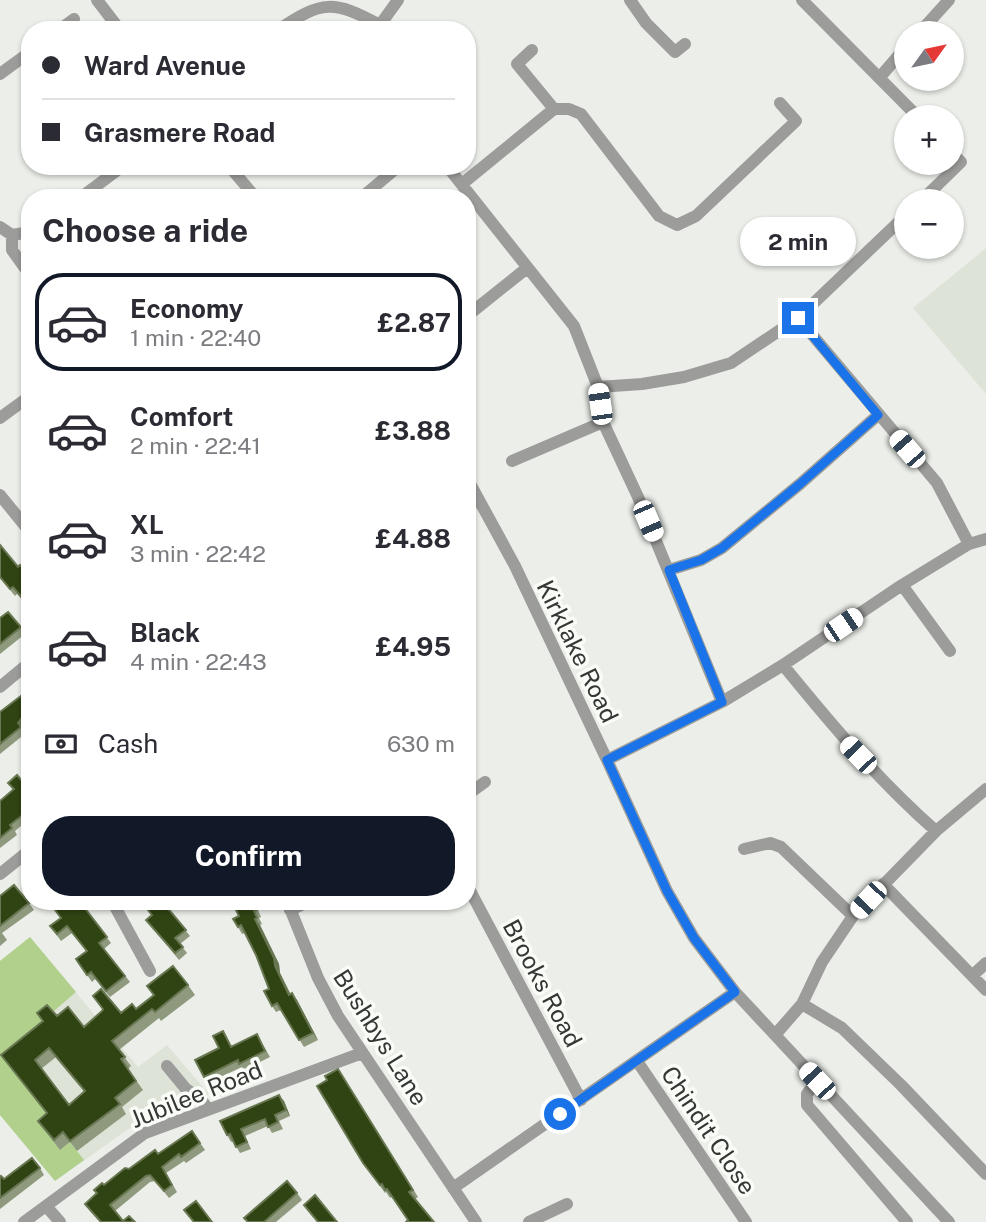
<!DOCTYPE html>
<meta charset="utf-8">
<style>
body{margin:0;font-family:"Public Sans",sans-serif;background:#f7f7f7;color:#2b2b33;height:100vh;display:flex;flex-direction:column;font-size:26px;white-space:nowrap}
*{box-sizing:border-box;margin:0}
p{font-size:23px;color:#7c7c81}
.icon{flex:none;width:38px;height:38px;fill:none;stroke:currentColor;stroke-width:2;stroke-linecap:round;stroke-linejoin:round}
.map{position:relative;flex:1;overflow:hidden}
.details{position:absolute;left:21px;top:189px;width:455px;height:721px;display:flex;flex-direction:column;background:#fff;border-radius:28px;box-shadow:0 2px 5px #0004}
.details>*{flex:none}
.top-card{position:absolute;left:21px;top:21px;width:455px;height:154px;border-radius:28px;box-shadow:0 2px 5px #0004;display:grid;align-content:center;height:154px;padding:0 21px;background:#fff}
.needle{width:46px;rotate:57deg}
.fabs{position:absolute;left:894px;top:21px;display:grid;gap:14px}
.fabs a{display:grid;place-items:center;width:70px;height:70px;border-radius:50%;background:#fff;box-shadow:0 2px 5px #0004;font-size:35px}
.end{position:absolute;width:32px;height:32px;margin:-16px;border:9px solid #1a73e8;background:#fff;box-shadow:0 0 0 4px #fff}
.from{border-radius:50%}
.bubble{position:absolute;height:49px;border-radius:24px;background:#fff;box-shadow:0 2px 5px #0004;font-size:23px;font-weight:700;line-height:49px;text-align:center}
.car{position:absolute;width:21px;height:42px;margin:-21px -10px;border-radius:9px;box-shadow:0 0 5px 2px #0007;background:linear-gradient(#fff 24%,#345 0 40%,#fff 0 76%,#345 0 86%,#fff 0)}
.top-card b{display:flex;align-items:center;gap:24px;height:66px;font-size:26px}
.top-card b+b{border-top:2px solid #e1e1e2}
.top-card i{width:18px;height:18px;background:#2b2b33}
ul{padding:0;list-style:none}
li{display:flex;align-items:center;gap:21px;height:98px;margin:0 14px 10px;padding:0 7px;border:4px solid transparent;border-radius:28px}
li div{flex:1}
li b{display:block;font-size:26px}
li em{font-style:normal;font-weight:700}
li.on{border-color:#111827}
li>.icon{width:63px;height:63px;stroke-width:1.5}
h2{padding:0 21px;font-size:32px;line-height:84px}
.pay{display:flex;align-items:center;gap:18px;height:77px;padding:0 21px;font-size:26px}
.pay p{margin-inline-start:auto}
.cta{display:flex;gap:14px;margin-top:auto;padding:14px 21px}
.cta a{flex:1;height:80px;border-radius:28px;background:#111827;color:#fff;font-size:28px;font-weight:700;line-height:80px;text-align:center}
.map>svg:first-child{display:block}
.built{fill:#dde3d7}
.green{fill:#b1d08c}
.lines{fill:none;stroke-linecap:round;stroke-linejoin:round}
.minor{stroke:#9c9d9b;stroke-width:12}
.wall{fill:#8e997e;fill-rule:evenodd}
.shaded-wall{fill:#687752}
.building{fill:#304312;stroke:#687752;stroke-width:2;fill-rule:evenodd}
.route{stroke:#1a73e8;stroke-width:9}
.labels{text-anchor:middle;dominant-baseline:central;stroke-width:7;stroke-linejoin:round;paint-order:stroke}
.street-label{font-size:24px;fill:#363735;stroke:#f9fcf7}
</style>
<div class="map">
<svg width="986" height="1222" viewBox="0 0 986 1222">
<rect width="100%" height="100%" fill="#ecefe9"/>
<path class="built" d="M986 248V394L913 308Z
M30 937 138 1067 167 1045 209 1094 137 1123 55 1181 0 1115V961Z"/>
<path class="green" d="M30 937 76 992 33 1029 44 1102 61 1149 70 1142 84 1160 55 1181 0 1115V961Z"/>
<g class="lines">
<path class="minor" d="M97 0 120 30
M630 0 646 23 675 52 685 44
M802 0 918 117
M59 30 74 19
M278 30C322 0 334 0 380 25
M381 30 380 25 398 0
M919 33 949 0
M532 50 517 64 554 109
M0 74 30 52
M880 77 906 47
M229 166 256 198
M447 166 574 326 598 387 642 384 684 377 731 363 798 318 906 215
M462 184 554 109H569L581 114 659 216 677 225 696 216 796 121 780 103
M80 198 123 166
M361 198 399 166
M921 201 961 162 952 153
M0 227 12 235 30 232
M12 235V250L30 275
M467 316 527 268
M798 318 937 483 969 544
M598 387 603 422 638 497 722 702
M0 418 30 396
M512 461 603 422
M467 478 515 566 607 760 667 891 694 938 735 992 949 1222
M0 495 30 532
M669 570 701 560 722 548 800 484 878 415
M902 585 950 651
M783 665C831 724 879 781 936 831
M0 687 30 662
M607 760 722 702 783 665 902 585 969 544 986 539
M467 795 485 782
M744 849 770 843 781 847 853 916
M0 874 30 850
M883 884 986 990
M467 885 581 1100
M112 901 150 971
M287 901 318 978 338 1016 476 1222
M290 910 310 901
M972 976 986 963
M802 1004 842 1028 901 1085 986 1174
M775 1035 802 1004 822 962 853 916 936 831 986 789
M637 1061 746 1222
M167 1066 186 1089 200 1098 208 1109
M817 1081 807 1094V1105L907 1222
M453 1188 735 992
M46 1206 60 1222
M24 1222 145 1133 362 1053
M529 1222 567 1204"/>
</g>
<path class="wall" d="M0 545 18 567 30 575V608L17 594 15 596 0 578Z
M0 618 21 627 25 634 0 654Z
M30 689V722L25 726 23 730 26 733 0 754V712Z
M30 782V822L28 820 15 831 17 835 0 848V801L13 790 8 783 26 786Z
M0 896 29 903 34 910 2 933 7 940 0 946Z
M56 901H87L90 906 85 909 111 943 104 949 130 982 110 997 95 979 92 982 76 959 86 951 72 933 61 941 50 926 60 918V906Z
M140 901H182L170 911 190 936 180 944 187 953 179 960 146 920 151 915Z
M254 901 261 917 259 918 262 924 260 925 279 964 280 973 290 994 297 1000 318 1040 304 1047 281 1010 276 1012 272 1006 269 989 256 955 245 933 242 934 238 927 239 916 238 907Z
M188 985 195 995 161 1021 159 1018 119 1050 131 1066 128 1069 143 1090 122 1107 126 1114 77 1151 70 1142 60 1150 38 1121 47 1113 1 1055 43 1021 37 1013 57 1016 84 1027 121 1013 136 1009 154 996 147 986ZM56 1057 85 1092 69 1105 41 1069Z
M223 1031 232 1047 257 1034 270 1057 244 1070 242 1067 208 1083 204 1077 219 1048Z
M338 1069 418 1197 415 1199 408 1220 393 1196 390 1198 386 1192 385 1193 363 1163 327 1080Z
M284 1101 290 1116 279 1121 283 1129 272 1133 268 1126 245 1136 251 1149 240 1153 233 1141 231 1142 227 1135Z
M192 1131 205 1150 186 1163 184 1161 166 1173 177 1192 169 1198 155 1181 150 1182 115 1211 123 1221 135 1222H100L90 1211 85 1204 97 1194 104 1185 129 1169 158 1154Z
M40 1168 44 1175 0 1209V1177L4 1179Z
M297 1193 302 1200 276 1222H248L244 1218Z"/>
<path class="shaded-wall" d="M21 719 25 726 23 730 18 723Z
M255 919 260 925 279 964 280 973 294 1001 289 995 275 966Z
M292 993 297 1000 318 1040 313 1033Z
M279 1095 284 1101 290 1116 286 1110Z"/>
<path class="building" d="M0 545 18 567 20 565 30 575V607L13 587 10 589 0 577Z
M8 612 21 627 0 644V618Z
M30 689V711L21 719 18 723 21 727 0 744V712Z
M17 775 26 786 30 782V815L27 817 24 814 10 825 12 828 0 838V801L14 789 8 783Z
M14 885 29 903 0 926V896Z
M57 901H83L81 903 107 937 99 943 125 976 106 991 91 972 87 975 76 959 87 951 67 926 57 934 50 926 61 918 55 910 60 906Z
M141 901H170L165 905 186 930 175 938 183 947 175 953 146 920 152 915Z
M235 901H252L257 910 254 911 257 918 255 919 274 958 275 966 289 995 292 993 313 1033 299 1040 277 1003 272 1006 264 991 269 989 256 955 241 925 238 927 233 919 239 916 235 908 238 907Z
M173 966 188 985 155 1012 152 1009 112 1041 125 1057 121 1059 136 1081 115 1098 120 1104 70 1141 63 1132 54 1140 38 1121 47 1113 1 1055 43 1021 37 1013 47 1005 57 1016 68 1007 84 1027 102 1011 103 1009 93 996 101 989 121 1013 132 1004 136 1009 154 995 147 986ZM49 1048 85 1091 69 1105 35 1060Z
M223 1031 231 1047 257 1034 265 1051 239 1064 238 1060 204 1077 195 1060 219 1048 213 1036Z
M338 1069 413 1190 409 1192 434 1222H406L408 1220 387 1189 385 1190 382 1184 380 1185 363 1163 317 1086 327 1080 325 1076Z
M279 1095 286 1110 275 1115 278 1122 268 1127 265 1119 241 1129 247 1142 236 1147 230 1134 227 1135 220 1121Z
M192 1131 200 1143 181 1157 179 1154 162 1167 172 1185 164 1191 150 1175 146 1176 110 1205 123 1221 129 1216 135 1222H101L85 1204 97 1193 94 1190 102 1183 104 1185 125 1168 129 1169 155 1150 158 1154Z
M32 1158 40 1168 0 1198V1177L1 1176 4 1179Z
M287 1181 297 1193 264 1222H248L244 1218Z
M315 1195 337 1222H318L304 1205Z
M196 1201 212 1222H194L184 1210Z"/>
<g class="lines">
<path class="route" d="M560 1114 735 992 694 938 667 891 607 760 722 702 669 570 701 560 722 548 800 484 878 415 798 318"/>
</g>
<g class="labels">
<g class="street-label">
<text transform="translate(578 651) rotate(64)">Kirklake Road</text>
<text transform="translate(543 983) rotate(62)">Brooks Road</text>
<text transform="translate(381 1037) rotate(58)">Bushbys Lane</text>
<text transform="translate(196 1094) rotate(-22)">Jubilee Road</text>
<text transform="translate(709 1130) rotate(56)">Chindit Close</text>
</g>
</g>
</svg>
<div class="fabs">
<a><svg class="needle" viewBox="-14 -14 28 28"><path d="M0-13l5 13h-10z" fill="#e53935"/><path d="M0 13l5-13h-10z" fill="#7c7c81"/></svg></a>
<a>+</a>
<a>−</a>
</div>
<i class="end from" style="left:560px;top:1114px"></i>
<i class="end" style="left:798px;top:318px"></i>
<div class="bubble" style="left:740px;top:217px;width:116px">2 min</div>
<i class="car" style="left:600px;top:404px;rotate:352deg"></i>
<i class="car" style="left:907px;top:449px;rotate:319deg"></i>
<i class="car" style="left:648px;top:521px;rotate:157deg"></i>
<i class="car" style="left:843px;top:625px;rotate:56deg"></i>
<i class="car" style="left:858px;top:755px;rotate:316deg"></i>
<i class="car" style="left:868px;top:900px;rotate:223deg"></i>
<i class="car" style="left:817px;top:1081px;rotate:317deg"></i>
<div class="top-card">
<b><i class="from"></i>Ward Avenue</b>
<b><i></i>Grasmere Road</b>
</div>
<section class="details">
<h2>Choose a ride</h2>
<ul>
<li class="on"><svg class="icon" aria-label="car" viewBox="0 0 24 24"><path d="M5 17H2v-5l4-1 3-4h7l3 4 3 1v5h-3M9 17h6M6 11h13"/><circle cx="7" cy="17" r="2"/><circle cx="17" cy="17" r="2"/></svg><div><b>Economy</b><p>1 min · 22:40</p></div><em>£2.87</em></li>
<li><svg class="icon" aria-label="car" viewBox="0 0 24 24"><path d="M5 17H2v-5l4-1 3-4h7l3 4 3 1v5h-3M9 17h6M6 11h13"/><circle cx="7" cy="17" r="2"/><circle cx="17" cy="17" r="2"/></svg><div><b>Comfort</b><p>2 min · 22:41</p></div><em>£3.88</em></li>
<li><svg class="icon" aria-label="car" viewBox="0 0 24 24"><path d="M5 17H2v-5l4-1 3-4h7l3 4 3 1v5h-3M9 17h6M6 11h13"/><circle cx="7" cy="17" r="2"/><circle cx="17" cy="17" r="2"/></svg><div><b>XL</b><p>3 min · 22:42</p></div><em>£4.88</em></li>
<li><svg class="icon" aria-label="car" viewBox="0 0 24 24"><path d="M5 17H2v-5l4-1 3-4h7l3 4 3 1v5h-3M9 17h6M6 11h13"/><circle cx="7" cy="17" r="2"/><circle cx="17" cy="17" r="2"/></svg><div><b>Black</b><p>4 min · 22:43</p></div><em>£4.95</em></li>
</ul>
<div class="pay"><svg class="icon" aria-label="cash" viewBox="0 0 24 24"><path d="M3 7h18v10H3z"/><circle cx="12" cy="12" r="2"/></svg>Cash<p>630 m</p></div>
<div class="cta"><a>Confirm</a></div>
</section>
</div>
